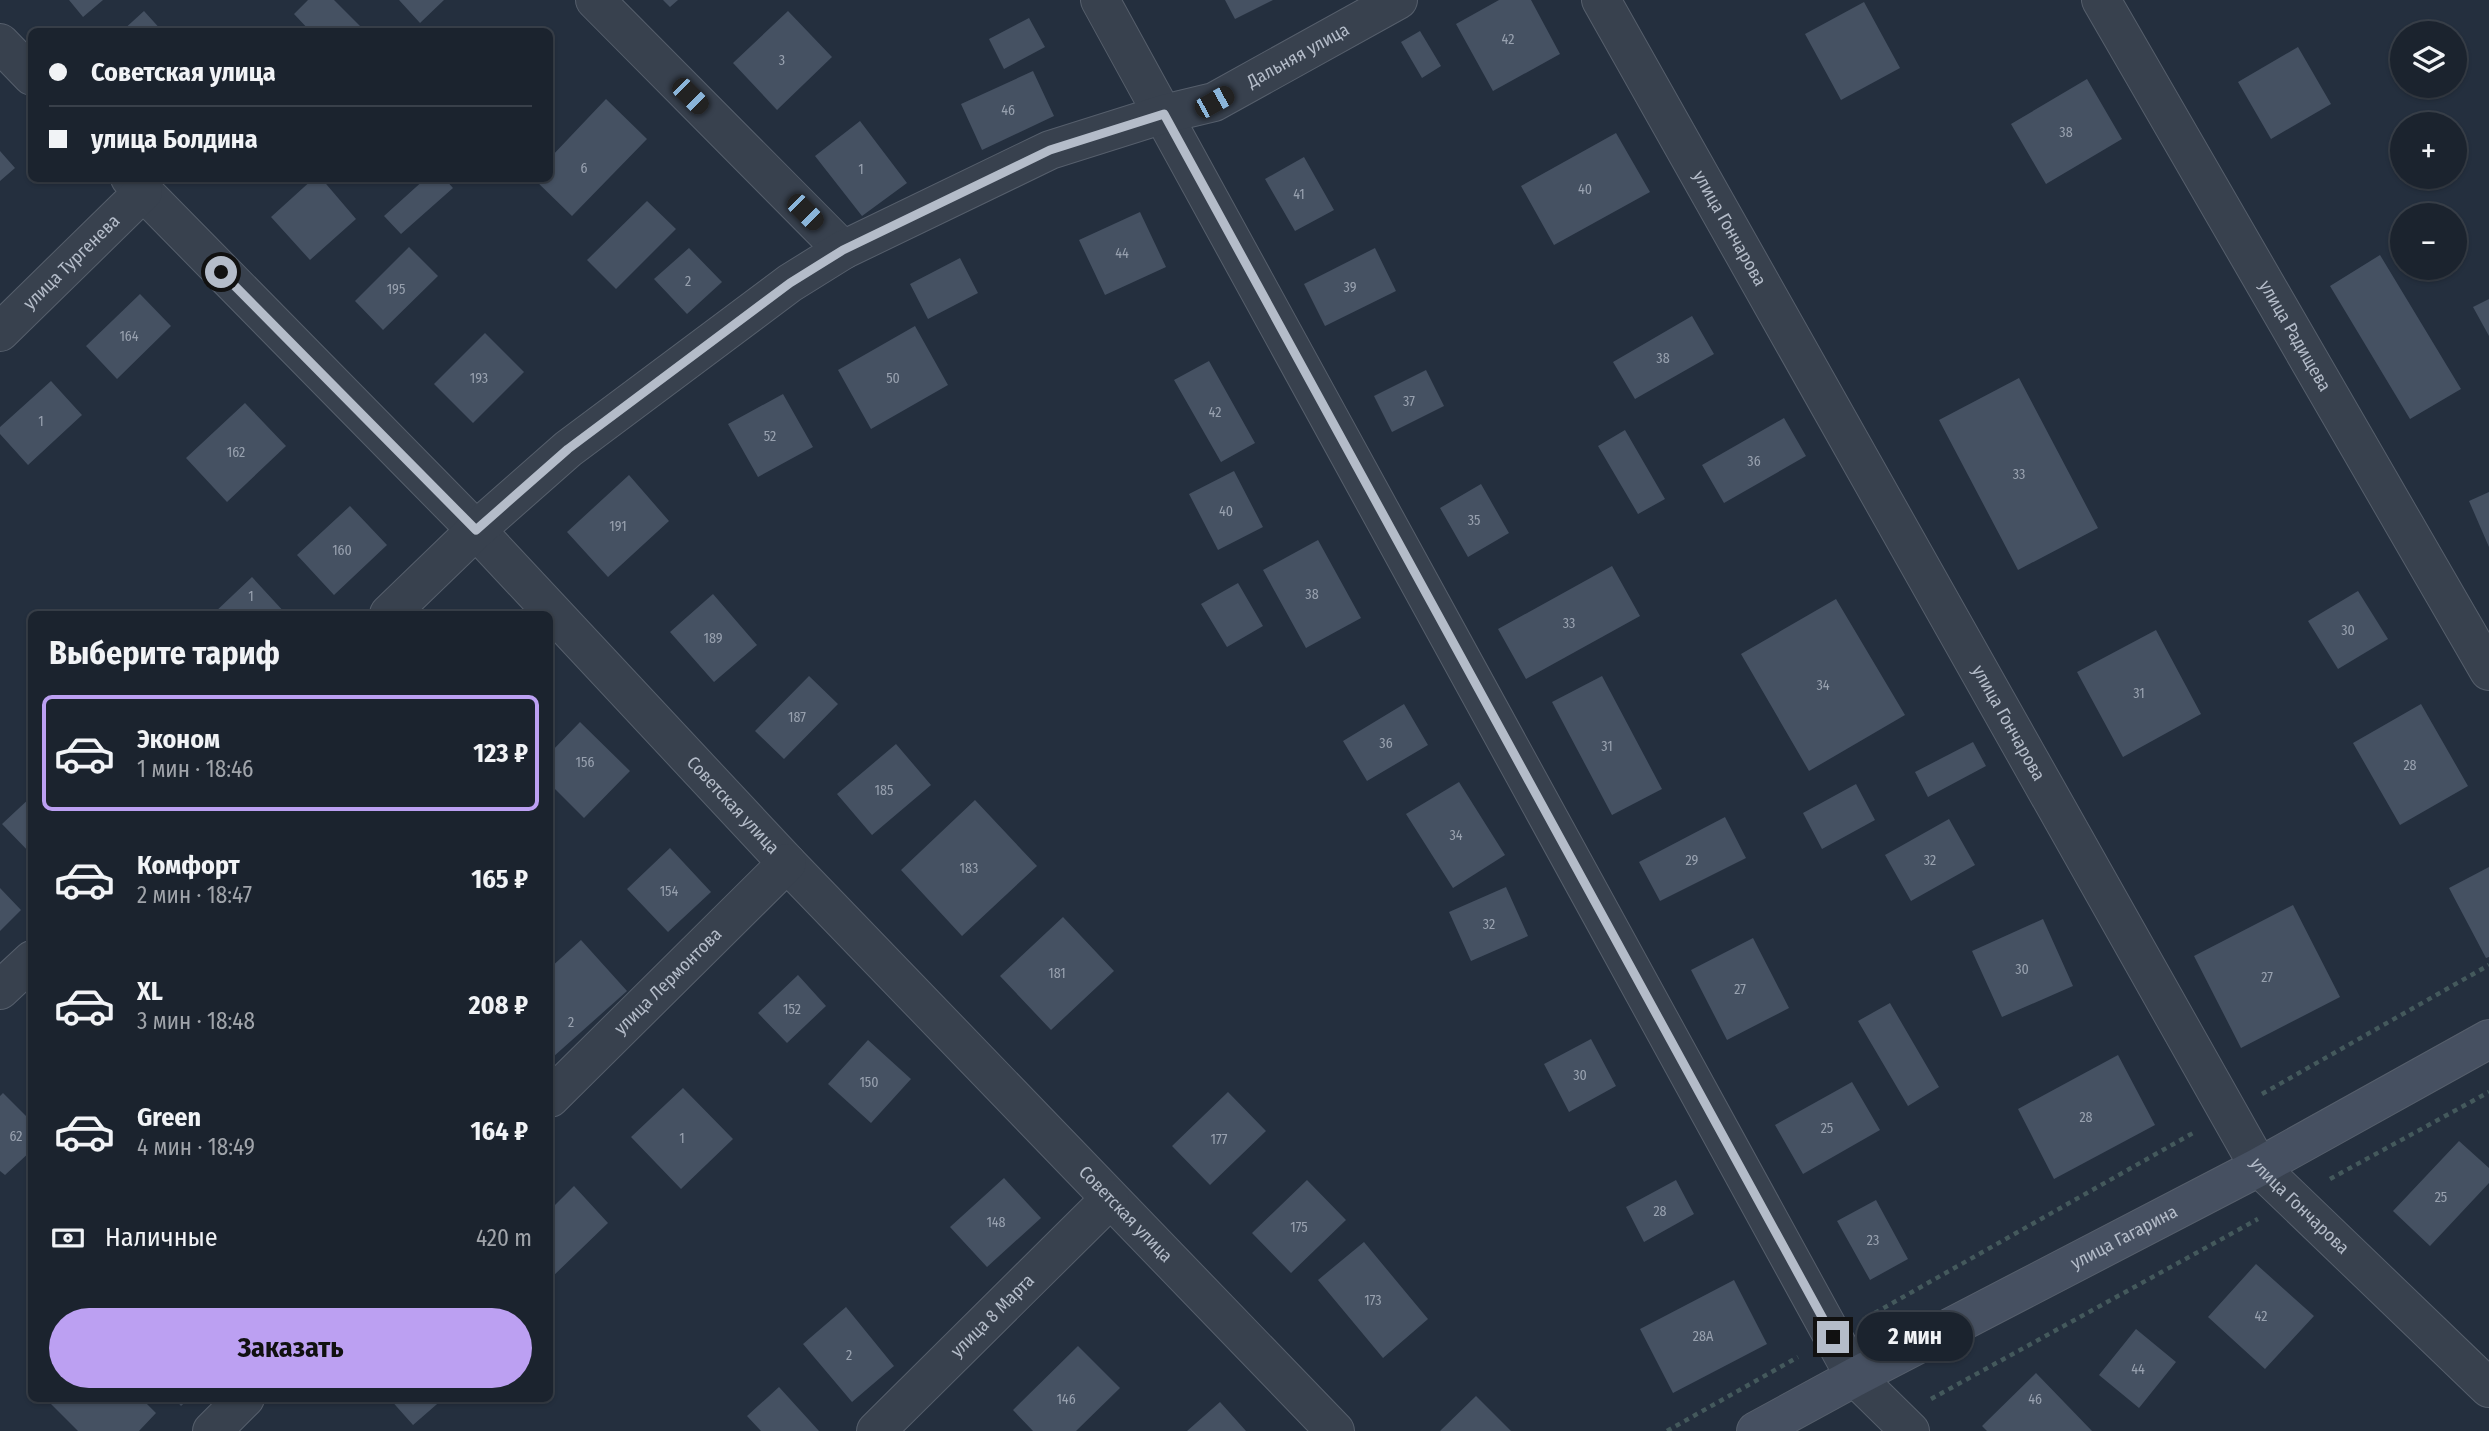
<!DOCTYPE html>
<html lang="ru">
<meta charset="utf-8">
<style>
body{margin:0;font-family:"Fira Sans Condensed",sans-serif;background:#242b36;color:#f1f3f6;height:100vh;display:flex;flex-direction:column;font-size:26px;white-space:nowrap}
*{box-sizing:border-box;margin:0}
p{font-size:23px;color:#a0a4aa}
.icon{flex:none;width:38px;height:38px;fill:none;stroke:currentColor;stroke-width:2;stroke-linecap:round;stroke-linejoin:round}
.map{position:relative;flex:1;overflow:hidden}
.drawer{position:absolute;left:28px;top:611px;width:525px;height:791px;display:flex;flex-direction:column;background:#1b232e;border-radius:10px;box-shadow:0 2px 5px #0004,0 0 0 2px #39404a}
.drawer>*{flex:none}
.banner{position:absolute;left:28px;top:28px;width:525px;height:154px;border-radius:10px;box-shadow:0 2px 5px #0004,0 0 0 2px #39404a;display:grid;align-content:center;height:154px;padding:0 21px;background:#1b232e}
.tools{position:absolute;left:2390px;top:21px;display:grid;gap:14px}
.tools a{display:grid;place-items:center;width:77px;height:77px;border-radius:50%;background:#1b232e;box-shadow:0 2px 5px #0004,0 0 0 2px #39404a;font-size:35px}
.end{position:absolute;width:32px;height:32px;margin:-16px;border:9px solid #b4bcc9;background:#111;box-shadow:0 0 0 4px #111}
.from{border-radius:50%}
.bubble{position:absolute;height:49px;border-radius:24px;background:#1b232e;box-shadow:0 2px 5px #0004,0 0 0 2px #39404a;font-size:23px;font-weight:700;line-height:49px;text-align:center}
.car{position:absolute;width:21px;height:42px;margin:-21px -10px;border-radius:9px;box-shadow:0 0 5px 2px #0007;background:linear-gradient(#222 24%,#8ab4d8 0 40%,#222 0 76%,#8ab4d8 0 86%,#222 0)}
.banner b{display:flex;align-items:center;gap:24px;height:66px;font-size:26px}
.banner b+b{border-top:2px solid #39404a}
.banner i{width:18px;height:18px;background:#f1f3f6}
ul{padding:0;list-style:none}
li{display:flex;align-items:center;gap:21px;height:116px;margin:0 14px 10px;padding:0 7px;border:4px solid transparent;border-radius:10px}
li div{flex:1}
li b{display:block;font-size:26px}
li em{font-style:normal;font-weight:700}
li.selected{border-color:#bca0f2}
li>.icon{width:63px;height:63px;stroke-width:1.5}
h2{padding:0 21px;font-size:32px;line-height:84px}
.pay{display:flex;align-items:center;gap:18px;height:77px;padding:0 21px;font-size:26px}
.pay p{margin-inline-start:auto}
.cta{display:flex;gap:14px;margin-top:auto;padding:14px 21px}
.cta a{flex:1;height:80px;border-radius:42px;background:#bca0f2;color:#111;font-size:28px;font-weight:700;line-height:80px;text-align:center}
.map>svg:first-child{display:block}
.building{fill:#455162}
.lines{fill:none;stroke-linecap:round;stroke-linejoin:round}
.street-casing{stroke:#565f6c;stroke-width:40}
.secondary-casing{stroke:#565f6c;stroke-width:40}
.path{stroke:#44595c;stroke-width:4.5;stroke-dasharray:5 5;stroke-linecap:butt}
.street{stroke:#38414e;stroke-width:38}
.secondary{stroke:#465061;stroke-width:38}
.route{stroke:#b4bcc9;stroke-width:9}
.labels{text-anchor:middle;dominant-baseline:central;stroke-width:5;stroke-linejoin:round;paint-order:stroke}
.number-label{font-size:14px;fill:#98a1af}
.street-label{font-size:18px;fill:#b4bcc9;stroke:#1d2633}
</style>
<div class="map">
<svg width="2489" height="1431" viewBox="0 0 2489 1431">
<rect width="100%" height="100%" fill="#242f3e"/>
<path class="building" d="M69 0H103L83 17Z
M308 0H334L360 26 354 32H311L294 14Z
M399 0H444L420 23Z
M663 0H678L670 7Z
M1225 0H1273L1235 19Z
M1499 0H1531L1560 54 1493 91 1456 24Z
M1864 2 1900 68 1841 100 1805 34Z
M144 11 163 32H121Z
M788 11 832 57 777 110 733 63Z
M1029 18 1045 47 1004 69 989 39Z
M1420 31 1441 66 1422 78 1401 42Z
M2298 47 2331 104 2271 139 2238 82Z
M1033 71 1054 116 982 150 961 104Z
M2087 79 2122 139 2046 184 2011 124Z
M606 99 647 139 572 216 533 178H550V158Z
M860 121 907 183 862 216 815 156Z
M1616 133 1650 192 1554 245 1521 186Z
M0 151 15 168 0 181Z
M1304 157 1334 210 1295 231 1265 179Z
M314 178H321L356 219 310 260 271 217Z
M426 178H444L453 188 401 234 384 216Z
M647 201 676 229 616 289 587 260Z
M1140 212 1166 267 1105 295 1079 240Z
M409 247 438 276 383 330 355 301Z
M689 248 722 282 687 314 654 279Z
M1375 248 1396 291 1325 326 1304 284Z
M2380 255 2461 389 2410 419 2330 286Z
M960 258 978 293 928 319 910 284Z
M140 294 171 326 117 379 86 346Z
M2489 299V336L2473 307Z
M1692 316 1714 354 1635 399 1613 362Z
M915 326 948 385 871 429 838 370Z
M485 333 524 372 473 423 434 384Z
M1209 361 1255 443 1221 462 1174 380Z
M1426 370 1444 406 1392 432 1374 396Z
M2019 378 2098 528 2018 570 1939 420Z
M51 381 82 415 28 465 0 434V427Z
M783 394 813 447 758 477 728 424Z
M245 403 286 446 227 502 186 458Z
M1784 418 1806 456 1724 503 1702 465Z
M1625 430 1665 499 1638 514 1598 446Z
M1234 471 1263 527 1218 550 1189 494Z
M629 475 669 521 608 577 567 532Z
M1481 484 1509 533 1468 557 1440 508Z
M2489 492V547L2469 501Z
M350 506 387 545 334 595 297 555Z
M1318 540 1361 618 1306 648 1263 570Z
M1612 566 1640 616 1526 679 1498 629Z
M252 577 286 614H213Z
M1238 583 1263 626 1227 647 1201 604Z
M2358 591 2388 639 2338 669 2308 621Z
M713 594 757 645 714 682 670 632Z
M1836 599 1905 715 1809 771 1741 654Z
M2156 630 2201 714 2123 757 2077 672Z
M809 676 838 704 784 759 755 731Z
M1602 676 1662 789 1612 815 1552 702Z
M1404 704 1428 745 1367 781 1343 741Z
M2421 704 2468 786 2400 825 2353 743Z
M580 722 630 771 584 818 550 784V753Z
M1973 742 1986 766 1928 797 1915 772Z
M896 744 931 785 872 835 837 794Z
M1459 782 1505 855 1453 888 1406 814Z
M1856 784 1875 820 1822 849 1803 813Z
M32 796V855L2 824Z
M975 800 1037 866 962 936 901 870Z
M1725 817 1746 858 1660 901 1639 862Z
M1949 819 1975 865 1911 901 1885 855Z
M670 848 711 892 668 932 627 889Z
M2489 867V957L2486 958 2449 888Z
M1506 887 1528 936 1471 961 1449 912Z
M0 888 21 910 0 931Z
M2293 905 2340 997 2241 1048 2194 956Z
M1063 917 1114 971 1051 1030 1000 976Z
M2043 919 2073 986 2002 1017 1972 951Z
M1753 938 1789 1008 1727 1040 1691 970Z
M581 940 627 991 553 1057 550 1053V968Z
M798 975 826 1006 787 1043 758 1013Z
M1890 1003 1939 1087 1908 1106 1858 1021Z
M1591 1039 1616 1086 1569 1112 1544 1064Z
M868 1040 911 1079 871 1123 828 1084Z
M2118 1055 2155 1125 2054 1179 2018 1109Z
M1852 1082 1880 1130 1803 1174 1775 1125Z
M683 1088 733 1139 681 1189 631 1137Z
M1228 1092 1266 1131 1210 1185 1172 1146Z
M3 1093 32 1122V1150L5 1175 0 1171V1096Z
M2459 1141 2489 1168V1183L2430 1246 2393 1211Z
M1004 1178 1041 1218 987 1267 950 1227Z
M1307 1180 1346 1220 1291 1273 1252 1233Z
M1676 1180 1694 1214 1644 1242 1626 1207Z
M574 1186 608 1223 550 1279V1210Z
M1876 1200 1908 1259 1870 1280 1837 1221Z
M1364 1242 1428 1319 1383 1358 1318 1280Z
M2256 1264 2314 1316 2265 1369 2208 1317Z
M1734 1280 1767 1344 1673 1393 1640 1329Z
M846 1307 894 1366 852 1402 803 1344Z
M2136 1329 2176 1362 2139 1408 2099 1375Z
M1078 1346 1120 1388 1076 1431H1033L1013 1410Z
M2036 1373 2092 1431H1987L1982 1426Z
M779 1387 819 1431H761L747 1416Z
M1476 1396 1511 1431H1440Z
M53 1398H141L156 1413 139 1431H78L49 1402Z
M174 1398H190L181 1406Z
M389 1398H444L413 1425Z
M1220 1402 1246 1431H1187Z"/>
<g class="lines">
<defs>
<g id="street">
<path d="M595 0 843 250"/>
<path d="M1100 0 1855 1377 1910 1431"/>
<path id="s1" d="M1601 0 2259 1167 2489 1388"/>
<path id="s2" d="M2101 0 2489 671"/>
<path d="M0 43 32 76"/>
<path id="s3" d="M130 178 476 530 787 863 1335 1431"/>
<path id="s4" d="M0 332 143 192"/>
<path id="s5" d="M389 614 476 530 568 449 790 283 843 250 1050 150 1164 114 1214 102 1398 0"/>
<path d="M0 990 32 960"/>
<path id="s6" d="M550 1098 787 863"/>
<path d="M212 1431 245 1398"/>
<path id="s7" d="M876 1431 1110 1199"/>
</g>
<g id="secondary">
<path id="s8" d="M1756 1431 1855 1377 2259 1167 2489 1039"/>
</g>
</defs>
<use href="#street" class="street-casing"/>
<use href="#secondary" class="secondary-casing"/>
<path class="path" d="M2262 1094 2489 965
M2330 1179 2489 1092
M1866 1318 2193 1133
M1931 1399 2258 1219
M1667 1431 1798 1357"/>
<use href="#street" class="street"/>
<use href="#secondary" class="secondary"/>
</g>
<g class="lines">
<path class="route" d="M221 272 476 530 568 449 790 283 843 250 1050 150 1164 114 1833 1337"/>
</g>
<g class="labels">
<g class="number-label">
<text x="1508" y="39">42</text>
<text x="782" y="60">3</text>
<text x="1008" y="110">46</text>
<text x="2066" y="132">38</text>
<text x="584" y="168">6</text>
<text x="861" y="169">1</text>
<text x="1585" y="189">40</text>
<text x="1299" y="194">41</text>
<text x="1122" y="253">44</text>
<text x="688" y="281">2</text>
<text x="1350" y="287">39</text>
<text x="396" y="289">195</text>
<text x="129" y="336">164</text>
<text x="1663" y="358">38</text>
<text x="479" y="378">193</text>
<text x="893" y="378">50</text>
<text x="1409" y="401">37</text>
<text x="1215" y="412">42</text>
<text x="41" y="421">1</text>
<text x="770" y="436">52</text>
<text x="236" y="452">162</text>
<text x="1754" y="461">36</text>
<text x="2019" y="474">33</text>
<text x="1226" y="511">40</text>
<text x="1474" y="520">35</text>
<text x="618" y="526">191</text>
<text x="342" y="550">160</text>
<text x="1312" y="594">38</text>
<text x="251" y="596">1</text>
<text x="1569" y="623">33</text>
<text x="2348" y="630">30</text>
<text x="713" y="638">189</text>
<text x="1823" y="685">34</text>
<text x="2139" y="693">31</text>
<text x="797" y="717">187</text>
<text x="1386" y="743">36</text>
<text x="1607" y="746">31</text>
<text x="585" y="762">156</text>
<text x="2410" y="765">28</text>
<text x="884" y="790">185</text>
<text x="1456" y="835">34</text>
<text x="1692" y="860">29</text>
<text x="1930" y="860">32</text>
<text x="969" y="868">183</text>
<text x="669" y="891">154</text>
<text x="1489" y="924">32</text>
<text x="2022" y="969">30</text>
<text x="1057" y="973">181</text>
<text x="2267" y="977">27</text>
<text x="1740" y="989">27</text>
<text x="792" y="1009">152</text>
<text x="571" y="1022">2</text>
<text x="1580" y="1075">30</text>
<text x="869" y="1082">150</text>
<text x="2086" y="1117">28</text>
<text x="1827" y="1128">25</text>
<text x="16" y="1136">62</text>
<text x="682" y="1138">1</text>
<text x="1219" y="1139">177</text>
<text x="2441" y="1197">25</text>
<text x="1660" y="1211">28</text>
<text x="996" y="1222">148</text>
<text x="1299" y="1227">175</text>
<text x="1873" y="1240">23</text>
<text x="1373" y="1300">173</text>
<text x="2261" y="1316">42</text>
<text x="1703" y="1336">28А</text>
<text x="849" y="1355">2</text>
<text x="2138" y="1369">44</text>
<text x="1066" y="1399">146</text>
<text x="2035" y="1399">46</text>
</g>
<g class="street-label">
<text stroke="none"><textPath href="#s5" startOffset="1080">Дальняя улица</textPath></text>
<text stroke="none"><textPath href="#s1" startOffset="262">улица Гончарова</textPath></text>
<text stroke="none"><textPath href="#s4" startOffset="100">улица Тургенева</textPath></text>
<text stroke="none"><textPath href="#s2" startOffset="388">улица Радищева</textPath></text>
<text stroke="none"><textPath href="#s1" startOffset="830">улица Гончарова</textPath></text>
<text stroke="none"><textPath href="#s3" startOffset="870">Советская улица</textPath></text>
<text stroke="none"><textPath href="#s6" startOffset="166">улица Лермонтова</textPath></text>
<text stroke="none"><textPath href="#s1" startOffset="1396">улица Гончарова</textPath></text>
<text stroke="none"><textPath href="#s3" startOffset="1437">Советская улица</textPath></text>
<text stroke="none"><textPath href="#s8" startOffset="416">улица Гагарина</textPath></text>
<text stroke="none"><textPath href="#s7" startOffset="164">улица 8 Марта</textPath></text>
</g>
</g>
</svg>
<div class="tools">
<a><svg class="icon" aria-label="layers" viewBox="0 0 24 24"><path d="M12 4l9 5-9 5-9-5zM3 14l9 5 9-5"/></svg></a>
<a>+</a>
<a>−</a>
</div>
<i class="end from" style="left:221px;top:272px"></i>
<i class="end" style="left:1833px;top:1337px"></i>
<div class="bubble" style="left:1857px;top:1312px;width:116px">2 мин</div>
<i class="car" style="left:690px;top:96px;rotate:135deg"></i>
<i class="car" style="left:1214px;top:102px;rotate:61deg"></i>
<i class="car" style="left:805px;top:212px;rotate:135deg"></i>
<div class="banner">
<b><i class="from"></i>Советская улица</b>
<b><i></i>улица Болдина</b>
</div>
<section class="drawer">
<h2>Выберите тариф</h2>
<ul>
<li class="selected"><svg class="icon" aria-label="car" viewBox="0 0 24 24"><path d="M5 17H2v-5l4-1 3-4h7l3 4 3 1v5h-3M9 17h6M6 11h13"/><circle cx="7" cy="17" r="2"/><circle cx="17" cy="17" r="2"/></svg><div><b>Эконом</b><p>1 мин · 18:46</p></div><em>123 ₽</em></li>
<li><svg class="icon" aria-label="car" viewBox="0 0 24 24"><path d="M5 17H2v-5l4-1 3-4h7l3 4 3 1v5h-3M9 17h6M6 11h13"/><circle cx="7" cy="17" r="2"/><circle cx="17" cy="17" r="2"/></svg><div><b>Комфорт</b><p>2 мин · 18:47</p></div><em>165 ₽</em></li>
<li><svg class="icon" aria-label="car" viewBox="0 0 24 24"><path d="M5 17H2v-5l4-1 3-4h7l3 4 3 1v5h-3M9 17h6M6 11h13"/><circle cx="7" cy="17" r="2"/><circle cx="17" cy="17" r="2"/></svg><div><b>XL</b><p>3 мин · 18:48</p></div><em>208 ₽</em></li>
<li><svg class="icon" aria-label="car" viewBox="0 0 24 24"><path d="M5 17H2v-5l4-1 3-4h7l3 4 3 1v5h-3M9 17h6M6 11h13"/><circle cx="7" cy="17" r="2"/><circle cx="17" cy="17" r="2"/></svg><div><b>Green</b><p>4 мин · 18:49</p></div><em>164 ₽</em></li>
</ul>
<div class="pay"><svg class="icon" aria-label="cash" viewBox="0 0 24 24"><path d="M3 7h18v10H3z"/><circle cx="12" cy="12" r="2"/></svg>Наличные<p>420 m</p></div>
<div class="cta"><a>Заказать</a></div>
</section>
</div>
